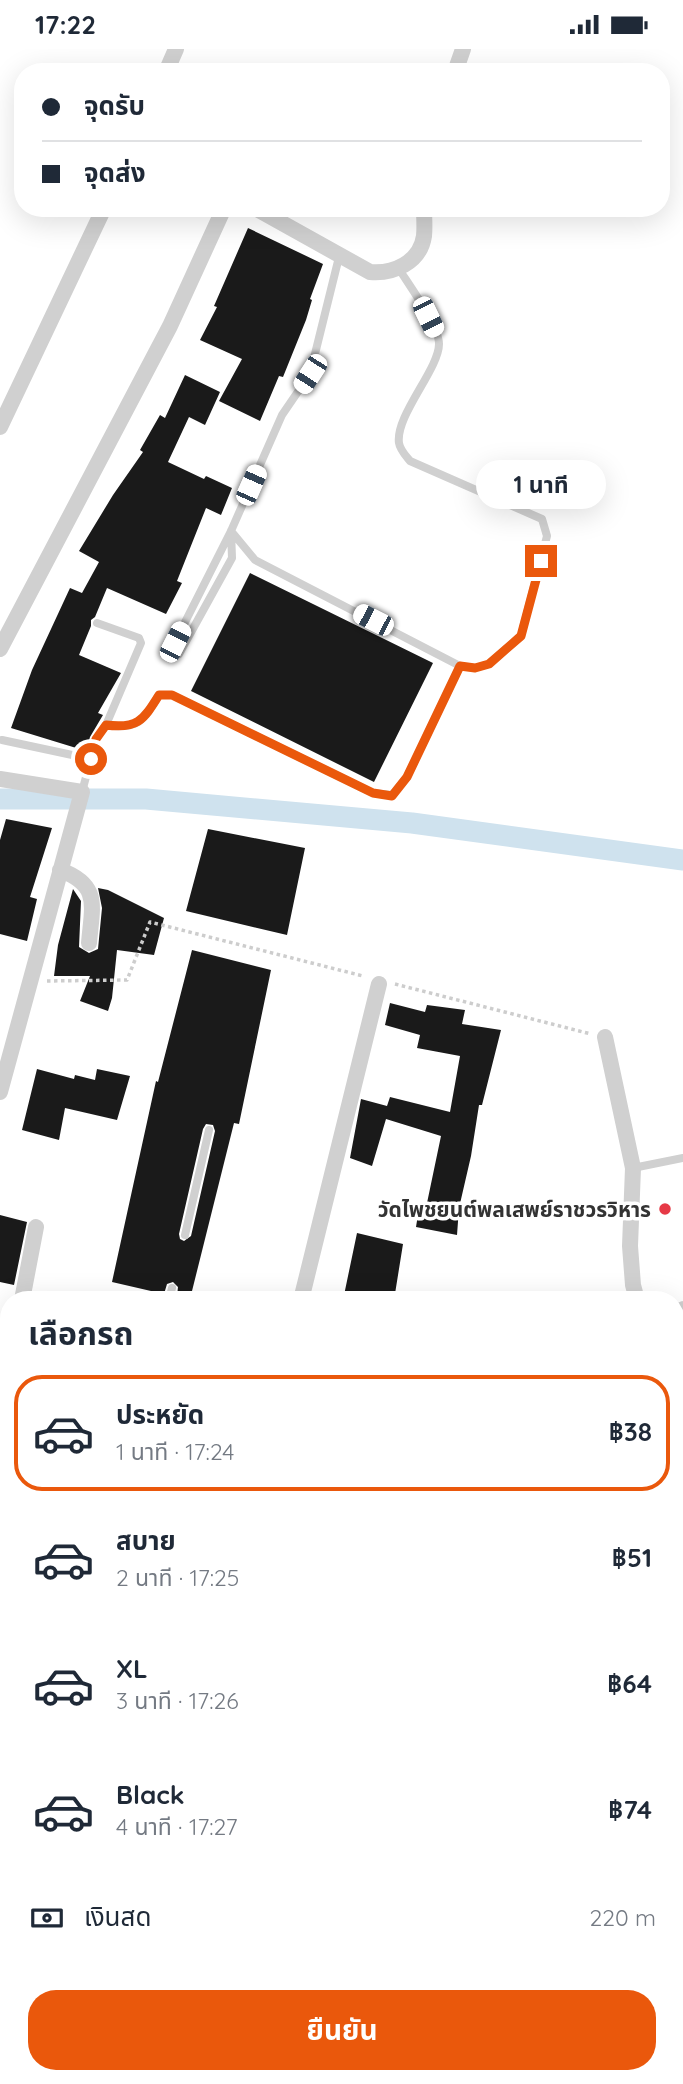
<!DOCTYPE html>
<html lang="th">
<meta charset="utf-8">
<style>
body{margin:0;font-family:Quicksand,"Noto Sans Thai",sans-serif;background:#f6f6f7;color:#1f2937;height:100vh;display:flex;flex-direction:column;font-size:26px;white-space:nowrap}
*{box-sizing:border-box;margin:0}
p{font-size:23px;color:#747a83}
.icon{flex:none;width:38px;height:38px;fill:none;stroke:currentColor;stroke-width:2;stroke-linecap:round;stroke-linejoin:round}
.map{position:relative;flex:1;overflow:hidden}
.panel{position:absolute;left:0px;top:1242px;width:684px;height:793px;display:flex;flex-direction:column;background:#fff;border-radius:28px 28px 0 0;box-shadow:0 7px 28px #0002}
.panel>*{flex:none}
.hud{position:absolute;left:14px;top:14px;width:656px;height:154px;border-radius:28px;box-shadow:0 7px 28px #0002;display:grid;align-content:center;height:154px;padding:0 28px;background:#fff}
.end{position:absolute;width:32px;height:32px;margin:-16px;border:9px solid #ea580c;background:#fff;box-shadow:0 0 0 4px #fff}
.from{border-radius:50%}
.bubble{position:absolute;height:49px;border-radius:24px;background:#fff;box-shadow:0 7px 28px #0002;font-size:23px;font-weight:700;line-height:49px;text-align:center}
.car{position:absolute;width:21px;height:42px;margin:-21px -10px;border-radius:9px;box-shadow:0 0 5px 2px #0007;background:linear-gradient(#fff 24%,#345 0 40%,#fff 0 76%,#345 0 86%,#fff 0)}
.hud b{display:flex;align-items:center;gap:24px;height:66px;font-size:26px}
.hud b+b{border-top:2px solid #e0e1e3}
.hud i{width:18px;height:18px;background:#1f2937}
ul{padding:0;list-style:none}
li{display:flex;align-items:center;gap:21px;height:116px;margin:0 14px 10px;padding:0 14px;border:4px solid transparent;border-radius:28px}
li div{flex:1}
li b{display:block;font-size:26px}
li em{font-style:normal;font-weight:700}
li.active{border-color:#ea580c}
li>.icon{width:63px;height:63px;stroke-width:1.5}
h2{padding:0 28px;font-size:32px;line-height:84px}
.pay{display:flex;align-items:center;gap:18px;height:77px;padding:0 28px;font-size:26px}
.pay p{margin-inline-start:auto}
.primary-button{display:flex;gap:14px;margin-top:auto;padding:14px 28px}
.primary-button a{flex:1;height:80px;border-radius:28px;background:#ea580c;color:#fff;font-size:28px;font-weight:700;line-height:80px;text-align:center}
.status{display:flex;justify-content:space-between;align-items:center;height:49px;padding:0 35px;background:#fff;direction:ltr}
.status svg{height:19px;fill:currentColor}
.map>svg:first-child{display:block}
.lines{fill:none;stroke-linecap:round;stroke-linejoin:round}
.canal{stroke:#cfe2ee;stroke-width:21}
.building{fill:#1a1a1a;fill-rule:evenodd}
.path{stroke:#cdcdcd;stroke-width:3.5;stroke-dasharray:3.5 3.5;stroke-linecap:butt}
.lane{stroke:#d0d0d0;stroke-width:8}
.street{stroke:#d0d0d0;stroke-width:16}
.secondary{stroke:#bdbdbd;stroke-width:23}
.route{stroke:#ea580c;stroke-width:9}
.poi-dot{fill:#e63946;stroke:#fff;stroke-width:2.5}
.labels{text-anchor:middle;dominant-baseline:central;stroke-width:7;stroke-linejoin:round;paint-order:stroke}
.poi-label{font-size:21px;font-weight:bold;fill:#333;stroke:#fff;text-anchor:end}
</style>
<div class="status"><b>17:22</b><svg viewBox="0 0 49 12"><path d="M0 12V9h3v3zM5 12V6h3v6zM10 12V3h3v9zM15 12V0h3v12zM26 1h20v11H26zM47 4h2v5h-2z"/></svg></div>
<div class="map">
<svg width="683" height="2035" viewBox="0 0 683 2035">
<rect width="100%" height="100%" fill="#fff"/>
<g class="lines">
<path class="canal" d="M0 750H146L412 774 683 811"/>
</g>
<path class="building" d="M248 179 323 215 310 250 312 251 306 271 283 328 279 327 260 372 219 352 242 310 200 291 217 258 214 257Z
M185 326 220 343 205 376 189 368 168 413 204 430 206 427 232 439 221 466 206 459 177 532 182 534 166 565 107 539 95 568 91 571V577L79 606 121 624 98 664 103 666 90 688 86 702 11 679 32 621 70 539 82 544 99 513 79 502 113 446 143 403 140 401 160 366 165 369Z
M250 524 433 614 374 733 191 642Z
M6 770 52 779 30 848 37 850 27 892 0 885V791Z
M208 780 305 799 287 886 186 862Z
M98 839 108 841 164 869 154 906 117 901 112 949 108 962 80 952 90 927H54L58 896 73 840 81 852 79 898 89 904 98 900 102 859Z
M192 901 271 921 239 1075 234 1074 190 1250 177 1247 178 1238 173 1233 167 1235 164 1245 112 1233 156 1032 158 1033ZM206 1075 213 1076 215 1082 191 1187 184 1192 180 1190 179 1185 203 1080Z
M390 954 425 963 427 956 465 961 462 975 501 981 482 1056H479L471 1107 459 1159 457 1186 416 1178 420 1153 427 1154 441 1087 386 1070 372 1117 350 1109 361 1050 387 1057 390 1048 450 1063 460 1007 417 999 420 986 385 976Z
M37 1020 74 1030 75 1026 95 1031 97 1020 130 1027 117 1071 65 1059 59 1091 22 1081Z
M0 1166 27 1173 14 1236 0 1233Z
M357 1184 403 1195 394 1251H343Z"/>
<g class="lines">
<path class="path" d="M47 932 127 931 150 873 363 927
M395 935 591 985"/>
<path class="lane" d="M97 574 139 589 141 594 106 676
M175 593 231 482 282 366 310 325 339 208
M179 605 232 509 231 482 255 511 460 617 475 619 489 615 521 587 547 487 542 470 410 412C406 407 400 401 399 394 395 367 439 320 439 295 439 277 409 236 399 220
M2 691 91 710
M82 743 96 690 106 676C138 681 143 672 159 646H172L373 744 392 746 407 728 460 617
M633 1119 683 1109
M185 1186 209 1081
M169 1251 172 1239
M676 1259 683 1256
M676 1315 683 1313
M0 1816 9 1819"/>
<path class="street" d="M166 23 176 0
M455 23 463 0
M255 159 370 223C393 225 420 214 424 187 425 178 424 168 424 159
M0 378 104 159
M0 600 170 277 224 159
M0 730 82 743 0 1043
M60 821C101 836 92 857 89 894
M605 988 633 1119 630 1197 633 1236 637 1251
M22 1251 36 1178
M301 1251 379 935
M676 1388 683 1415
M676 1513H683
M0 1519 9 1523
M679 1690 683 1689
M0 1868 9 1871
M676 1950 683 1949
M432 2035 435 2026"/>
<path class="secondary" d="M0 1373 9 1377
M676 1612H683
M0 2006 9 2008
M98 2026 136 2035"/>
</g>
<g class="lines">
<path class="route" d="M91 710 96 690 106 676C137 680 143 672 159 646H172L373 744 392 747 407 728 460 617 475 619 489 615 521 587 541 512"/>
</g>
<circle class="poi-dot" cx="665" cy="1160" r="7"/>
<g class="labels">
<g class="poi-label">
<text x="651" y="1160">วัดไพชยนต์พลเสพย์ราชวรวิหาร</text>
</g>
</g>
</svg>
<i class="end from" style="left:91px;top:710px"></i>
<i class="end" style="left:541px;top:512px"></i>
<div class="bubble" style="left:476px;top:411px;width:130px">1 นาที</div>
<i class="car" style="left:428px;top:268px;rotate:154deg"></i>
<i class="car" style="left:310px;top:325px;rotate:213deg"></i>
<i class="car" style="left:251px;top:436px;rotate:24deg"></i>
<i class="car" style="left:373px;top:571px;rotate:297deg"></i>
<i class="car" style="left:175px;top:593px;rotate:27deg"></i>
<div class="hud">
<b><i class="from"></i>จุดรับ</b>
<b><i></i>จุดส่ง</b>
</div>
<section class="panel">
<h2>เลือกรถ</h2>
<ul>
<li class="active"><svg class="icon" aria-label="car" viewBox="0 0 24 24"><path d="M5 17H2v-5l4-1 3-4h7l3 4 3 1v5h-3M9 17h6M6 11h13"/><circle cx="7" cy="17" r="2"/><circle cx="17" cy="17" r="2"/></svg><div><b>ประหยัด</b><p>1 นาที · 17:24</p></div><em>฿38</em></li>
<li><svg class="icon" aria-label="car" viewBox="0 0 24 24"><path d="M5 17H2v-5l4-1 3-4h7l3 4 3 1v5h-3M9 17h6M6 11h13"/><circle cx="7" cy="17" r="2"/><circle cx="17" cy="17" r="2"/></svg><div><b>สบาย</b><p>2 นาที · 17:25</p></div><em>฿51</em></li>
<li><svg class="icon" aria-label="car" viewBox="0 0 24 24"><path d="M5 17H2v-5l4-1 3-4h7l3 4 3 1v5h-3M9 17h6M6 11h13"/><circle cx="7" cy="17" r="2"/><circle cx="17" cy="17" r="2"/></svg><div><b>XL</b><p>3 นาที · 17:26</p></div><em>฿64</em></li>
<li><svg class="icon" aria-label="car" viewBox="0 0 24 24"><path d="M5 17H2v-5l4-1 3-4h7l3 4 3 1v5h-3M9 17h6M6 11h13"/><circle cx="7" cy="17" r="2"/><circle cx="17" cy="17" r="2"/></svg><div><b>Black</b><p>4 นาที · 17:27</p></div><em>฿74</em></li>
</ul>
<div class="pay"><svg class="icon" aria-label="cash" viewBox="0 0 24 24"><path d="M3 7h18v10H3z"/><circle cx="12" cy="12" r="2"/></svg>เงินสด<p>220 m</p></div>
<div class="primary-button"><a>ยืนยัน</a></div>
</section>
</div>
